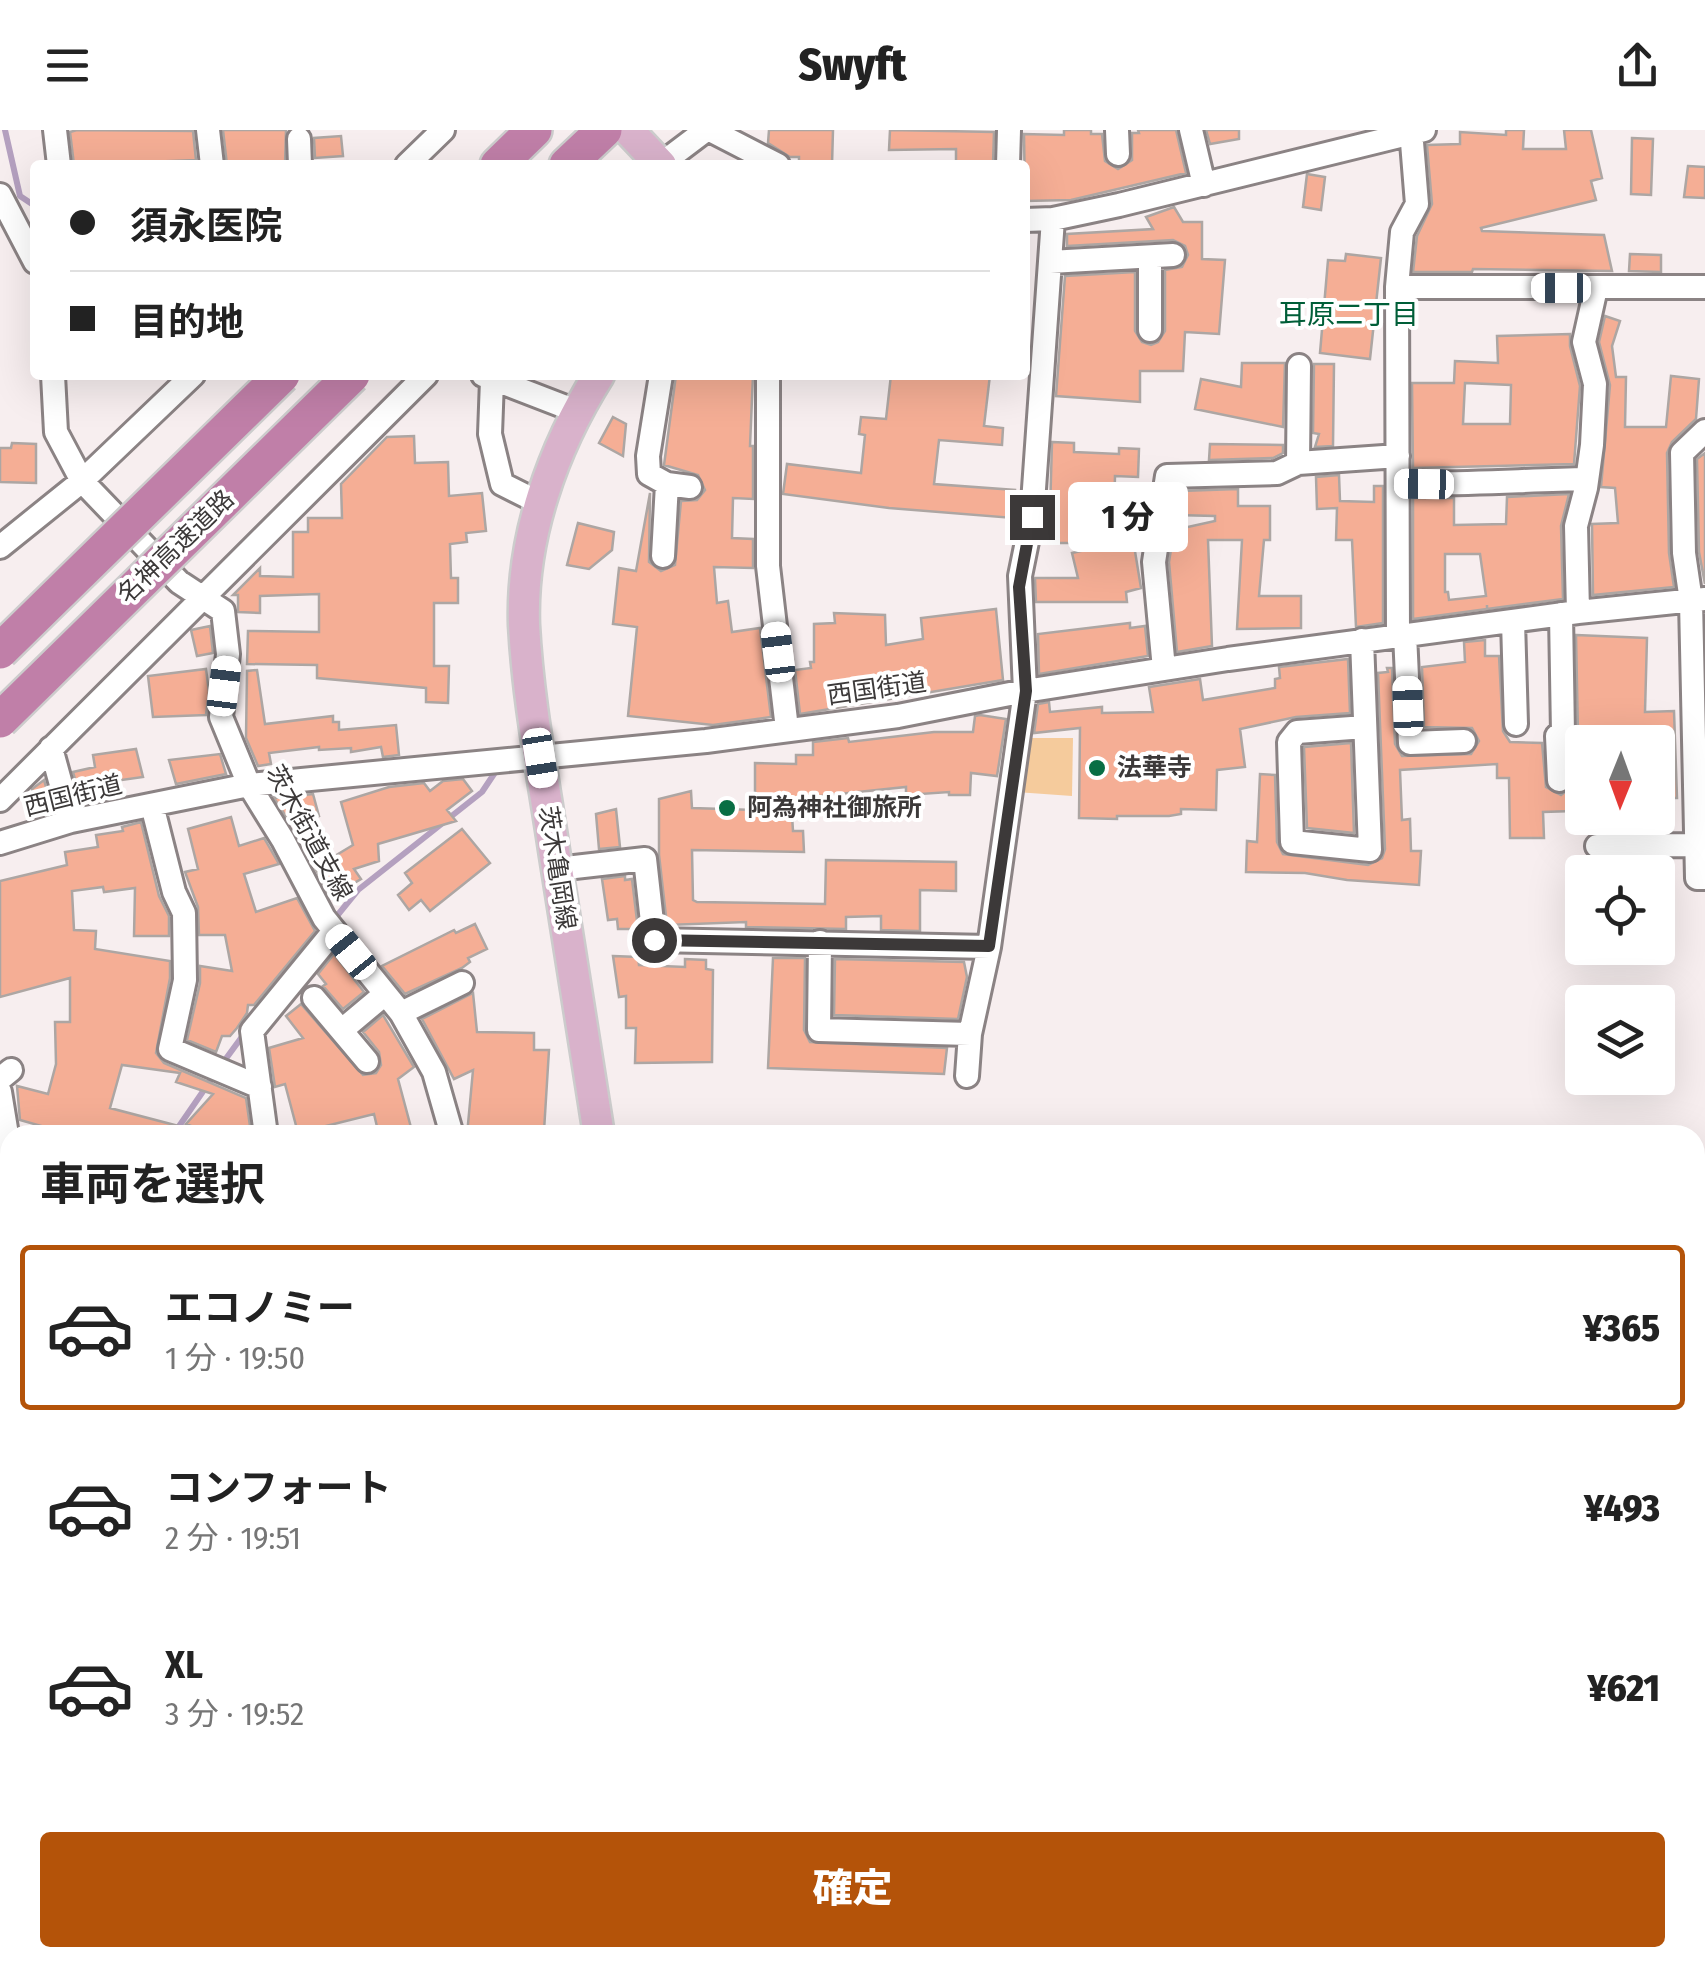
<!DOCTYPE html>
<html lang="ja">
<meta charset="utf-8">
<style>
body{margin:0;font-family:"Fira Sans Condensed","Noto Sans JP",sans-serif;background:#f6f6f6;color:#222;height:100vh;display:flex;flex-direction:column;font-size:38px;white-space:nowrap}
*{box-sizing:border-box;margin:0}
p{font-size:32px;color:#767676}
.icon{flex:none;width:55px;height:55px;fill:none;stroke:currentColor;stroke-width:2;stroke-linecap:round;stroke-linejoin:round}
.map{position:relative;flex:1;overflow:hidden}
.panel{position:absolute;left:0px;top:995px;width:1705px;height:842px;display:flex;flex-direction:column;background:#fff;border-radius:30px 30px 0 0;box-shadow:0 10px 40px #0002}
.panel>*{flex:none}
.banner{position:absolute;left:30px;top:30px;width:1000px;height:220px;border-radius:10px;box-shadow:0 10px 40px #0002;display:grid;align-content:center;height:220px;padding:0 40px;background:#fff}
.needle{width:65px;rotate:181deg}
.controls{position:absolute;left:1565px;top:595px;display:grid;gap:20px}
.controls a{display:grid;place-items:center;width:110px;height:110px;border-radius:10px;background:#fff;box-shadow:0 10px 40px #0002;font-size:50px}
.end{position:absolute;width:45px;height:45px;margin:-22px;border:12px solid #3c3939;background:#fff;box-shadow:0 0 0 5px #fff}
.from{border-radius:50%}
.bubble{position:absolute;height:70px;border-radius:10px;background:#fff;box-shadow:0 10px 40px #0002;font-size:32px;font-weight:800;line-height:70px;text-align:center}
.car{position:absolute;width:30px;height:60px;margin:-30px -15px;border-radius:12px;box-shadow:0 0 8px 2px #0007;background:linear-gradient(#fff 24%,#345 0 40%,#fff 0 76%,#345 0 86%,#fff 0)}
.banner b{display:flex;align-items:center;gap:35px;height:95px;font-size:38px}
.banner b+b{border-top:2px solid #e0e0e0}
.banner i{width:25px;height:25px;background:#222}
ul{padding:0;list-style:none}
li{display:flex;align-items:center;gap:30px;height:165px;margin:0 20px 15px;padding:0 20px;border:5px solid transparent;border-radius:10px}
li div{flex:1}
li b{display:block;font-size:38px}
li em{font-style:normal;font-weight:800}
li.selected{border-color:#b45309}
li>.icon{width:90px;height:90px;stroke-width:1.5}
h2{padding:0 40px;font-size:45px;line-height:120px}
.primary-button{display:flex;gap:20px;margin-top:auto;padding:20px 40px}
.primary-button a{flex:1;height:115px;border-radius:10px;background:#b45309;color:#fff;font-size:40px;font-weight:800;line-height:115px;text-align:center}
header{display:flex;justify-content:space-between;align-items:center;height:130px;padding:0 40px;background:#fff;font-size:45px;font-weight:800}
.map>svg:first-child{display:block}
.green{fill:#f5cb9c}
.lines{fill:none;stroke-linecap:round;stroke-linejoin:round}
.stream{stroke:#b4a0bf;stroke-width:6}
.building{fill:#f5ae95;stroke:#ada6a3;stroke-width:2.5;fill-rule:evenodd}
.minor-casing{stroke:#8b8384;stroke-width:28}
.major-casing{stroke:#ccc;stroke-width:35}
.highway-casing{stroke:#ccc;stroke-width:40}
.minor{stroke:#fff;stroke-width:22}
.major{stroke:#d9b2cb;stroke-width:30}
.highway{stroke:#c07fa8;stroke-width:35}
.highway-bridge-casing{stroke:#ccc;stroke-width:40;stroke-linecap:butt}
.highway-bridge{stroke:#c07fa8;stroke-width:35}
.route{stroke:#3c3939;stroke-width:12}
.poi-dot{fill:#096e44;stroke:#fff;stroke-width:4}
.labels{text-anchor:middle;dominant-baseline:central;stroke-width:8;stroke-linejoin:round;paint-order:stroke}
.street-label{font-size:25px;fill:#3c3939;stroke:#fff}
.poi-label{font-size:25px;font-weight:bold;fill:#3c3939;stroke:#fff;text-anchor:start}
.neighbourhood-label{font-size:28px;fill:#005e38;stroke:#fff}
</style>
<header><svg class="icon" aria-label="menu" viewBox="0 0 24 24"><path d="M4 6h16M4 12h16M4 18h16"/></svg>Swyft<svg class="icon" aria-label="share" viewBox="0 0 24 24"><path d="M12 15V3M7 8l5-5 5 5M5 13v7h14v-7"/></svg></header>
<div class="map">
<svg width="1705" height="1837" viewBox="0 0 1705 1837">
<rect width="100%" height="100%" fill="#f7eeef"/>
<path class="green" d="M1024 608H1073L1072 666 1016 662Z"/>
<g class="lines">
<path class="stream" d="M5 0 20 66 35 76
M332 792 358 760 482 662 496 641
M222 934 244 904
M173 1005 215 944
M0 1246 2 1251 10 1250
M0 1578 10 1552"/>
</g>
<path class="building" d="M77 0 193 1 196 30 74 35 70 2Z
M223 0H286L285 35H227Z
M769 0H833L832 35H799V27H790L768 13Z
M890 0 994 2 993 34 956 35V19L889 20Z
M1064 0H1091V4H1102L1105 31 1118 39 1132 30V3H1139L1138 0H1176L1186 43 1071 70 1025 71 1024 4 1064 5Z
M1206 0H1239V9L1210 14Z
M1506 0H1524L1523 19H1566L1564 0H1591L1602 48 1591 51 1596 70 1481 98 1482 101 1604 105 1612 141 1473 139 1472 142H1413L1417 106 1432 74 1427 15 1460 14V2L1506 5Z
M341 6 343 26 315 28 314 8Z
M1632 8 1653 9 1651 65 1631 64Z
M1688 36 1705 37V68L1684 67Z
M1307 44 1325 47 1321 80 1303 77Z
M1174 77 1183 92H1202V129L1225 130 1219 204 1185 202 1183 241H1140V272L1056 266 1065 146 1135 142V201L1142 212 1151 215 1158 212 1165 201V140L1182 137 1188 125 1185 116 1173 110 1067 116V104L1153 99 1146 87Z
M1346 124 1381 128 1370 229 1320 223 1328 130 1345 131Z
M1630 124 1661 125V142L1629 141Z
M1605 186 1620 191 1612 216 1616 247H1626L1625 297H1666L1671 246 1699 249 1696 289 1672 312 1667 323 1669 423 1674 457 1593 465 1592 394 1618 393 1615 358 1601 357 1610 255 1599 212Z
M1570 204V216L1580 256 1574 334 1413 338 1412 253H1454L1455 231 1498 233 1497 206ZM1465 253 1511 255 1510 294H1463Z
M1242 233H1285L1283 297 1195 279 1201 249 1241 257Z
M1314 234H1334L1333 316 1315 317 1319 304 1313 303Z
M676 245H753L750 316H753V369L733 368 732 408 753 409V438L714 437 717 473 728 471 732 502 760 498 771 587 713 595 628 586 637 497 613 494 619 438 636 441 650 363 649 432 661 441 675 435 681 371 697 370 705 360 698 345 664 335Z
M891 245H990L984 296 1003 298 1002 315 939 310 934 354 1015 360 1013 388 889 378 783 364 787 334 861 343 865 305 859 304 861 287 886 289Z
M613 287 626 294 623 326 599 313Z
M414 306 415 333 448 332 449 366 482 363 486 401 466 403 467 412 450 414 451 448H458V473H434V536H449L448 573 426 572V558L317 548V535L247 534 248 501 319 502V464L260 466V483L238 482V465H233L260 438V446L293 447V402H308V388H342L341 354 387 307Z
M1052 312 1074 313V322L1119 324V318L1139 319 1138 347 1115 346 1114 383 1081 382 1082 413H1054V382H1050Z
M12 313 36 314V353L0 352V318H11Z
M1210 314 1283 315V323L1273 328 1209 330Z
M1705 323V454L1699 422 1697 329Z
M1339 345 1340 371 1374 372V356H1383V493L1356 497 1352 410H1336L1337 378 1317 379 1316 347Z
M1238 359V376H1270V410H1264L1259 466H1301V498L1237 499 1242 410H1208L1212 516 1177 522 1169 432 1174 400 1215 391V386L1176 385 1180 361Z
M1569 364 1561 396 1563 469 1487 479V475V479L1413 489V368H1454V395L1506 394 1507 367ZM1445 424H1480L1486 466 1449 470 1448 462H1445Z
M578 393 614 402 612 420 589 439 567 435Z
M1133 409 1141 458 1126 462 1127 472H1036L1035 448H1078L1072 423Z
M996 479 1003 550 800 584 795 540 811 538 810 532H814V494L835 493 834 483 885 485 886 515 923 509 921 488Z
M1130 493V498L1145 496 1148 526 1039 544 1038 504Z
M210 496 213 523 197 526 191 500Z
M1576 505 1647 508 1645 582 1674 581 1677 668H1658V612H1575L1578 604Z
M1485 510V526H1499L1503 601 1510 612 1542 613 1546 657 1561 665 1573 656V681L1543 682 1544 708H1510L1509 648H1497V634L1400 640 1402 690 1410 689 1411 721H1421L1419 755 1347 750 1305 743 1246 742 1247 711 1257 712 1260 644 1275 645 1277 712 1283 724 1368 735 1382 728 1385 719 1378 543 1388 542 1387 538H1392L1395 614 1402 626 1471 624 1479 611 1472 598 1424 597 1422 537 1465 532 1464 512Z
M1348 529 1350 583 1296 587 1240 599 1245 637 1217 640 1216 680 1181 679V684L1169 686H1117V689L1079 688 1080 598 1034 603 1038 574 1049 572 1050 582 1102 577V583L1153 582 1149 557 1200 549 1203 570 1275 558V549L1280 548 1279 537Z
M206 539 209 562 206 585 153 587 148 546Z
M257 540 265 594 333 586V592H339V600L396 595 399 625 383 627 381 617 351 622V618L319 620V617L269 623 271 634 258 636 246 608 247 541Z
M980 585 1006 589 997 646 971 643 970 665H949V662L906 665V657L791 669 793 701H803L804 722 692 720 693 770 697 772 825 774 826 730 956 732V761L920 760V801L881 800V786L846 787V799L746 797V792L667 795 659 725V669L691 661 692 678 755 680V633L796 634V625H813V612L848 608 849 612 934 602H973L975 586Z
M1351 613 1354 703 1307 698 1304 617Z
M1575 613H1582V639H1574Z
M136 619 143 647 93 654 97 670 82 674 73 642 95 637 93 625Z
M220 624 226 644 176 654 169 630Z
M463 649 472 661 447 680 456 691 378 714 379 731 354 739 361 749 330 767 315 738 353 715 341 672 389 657 424 653 430 661 443 651Z
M44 650 53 681 37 685 32 659Z
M313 664 319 686 290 693 274 668Z
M616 679 620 717 599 719 596 684Z
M231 687 239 716 264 708 279 734 244 744 256 782 297 768 315 801 254 875H248L247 883 237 898 230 906H222L216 922 187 910 200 853V836L232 841 225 805H199L198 777 185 742 198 739 188 699Z
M141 692 159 766 169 786V806H134L135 758 104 762 103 757 72 761 74 800 96 801 95 819 170 831V848L156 923 164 933 246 968 250 996 247 1005H213L186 994 213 964 176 952 180 943 122 935 110 978 190 999V1005H42L45 997 20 990 17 956 48 964 56 934 55 892H70V848L0 867V751L67 735 65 722 98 717 96 705 123 701 122 697Z
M462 699 490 733 430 781 421 770 409 780 398 765 412 753 405 743Z
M625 746V750L632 749 638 799H618L617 789 608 790 602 749Z
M475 794 487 819 468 828 470 832 462 838 405 864 382 836 454 800 456 803Z
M334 824 364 862 343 879 323 856 326 854 318 844Z
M613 826 638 827 639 835 685 837V829L706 830V839L713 840 712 932 635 933 636 898H626V866L619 867Z
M773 828H805L804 900 810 912 947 918 944 944 768 938Z
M835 829 964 832 967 847 958 889 834 885Z
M473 863 477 902 534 903V920H549L544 1001 518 999V1005H467L473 940 454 949 422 889Z
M301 874 363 945 376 943 381 935 379 922 363 902 383 885 414 937 398 949 413 1005H379L374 984 298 1003 285 954 275 957 269 918 303 908 286 886Z"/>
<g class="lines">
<defs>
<path id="minor" d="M55 0 59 35
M208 0 212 35
M710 0 778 35
M1117 0 1118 24
M1191 0 1204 55
M299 9 300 35
M661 34 706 0
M407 35 443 0
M1008 35 1009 0
M0 65 35 132
M1025 90 1053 89 1119 75 1424 0
M1150 127V200
M1050 132 1173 125
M1397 157H1705
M1299 236 1298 333 1398 326
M53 245 56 302 82 351 179 452 223 481 228 524 221 587 249 655 283 710 324 788 401 883 434 942 452 1005
M483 245 576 281
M661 245 648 326 649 344 667 354 690 357
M768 245V436L787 599
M492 250 490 304 502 354 540 373
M1705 301 1682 323 1684 423 1691 471 1697 748H1705
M1400 353C1463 355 1524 350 1587 349
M0 417 82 351 193 245
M663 426 667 354
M1578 482 1576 396 1586 358 1592 315 1595 254 1584 212 1596 158
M1513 491 1516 594
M1405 504 1410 613 1464 611
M1398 505 1397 157 1402 102 1417 74 1411 0
M1362 510 1370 720 1292 712 1289 612 1297 602 1365 597
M1164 539 1154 432 1167 346 1277 343 1298 333
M51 618 71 691
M1559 650 1557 606 1563 604 1561 484
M0 670 426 245
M152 675 174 762 184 783 185 850 170 919 260 957
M0 713 71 691 249 655 706 611 898 586 1025 561 1228 529 1578 482 1705 469
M1597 716 1697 715
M557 739 645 729 654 810 989 817
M820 812 819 900 970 904
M314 868 367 931
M401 883 462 853
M342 900 385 864
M967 946 970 904 989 817 1025 561 1020 446 1032 387 1053 89
M0 949 11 940
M0 962 10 1023
M266 1005 252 901 334 801
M833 1837H894
M1013 1837 1022 1828"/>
<path id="major" d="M628 0 661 35
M599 1005C584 910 569 815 554 720 543 646 528 571 524 495 521 407 553 318 599 245
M701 1828V1837"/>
<path id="highway" d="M498 35 534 0
M567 35 604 0"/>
</defs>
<use href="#minor" class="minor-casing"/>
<use href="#major" class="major-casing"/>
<use href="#highway" class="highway-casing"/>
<use href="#minor" class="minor"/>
<use href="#major" class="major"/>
<use href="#highway" class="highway"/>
<defs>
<path id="highway-bridge" d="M0 521 282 245
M0 590 352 245"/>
</defs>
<use href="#highway-bridge" class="highway-bridge-casing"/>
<use href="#highway-bridge" class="highway-bridge"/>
</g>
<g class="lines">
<path class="route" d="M654 810 989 816 1026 561 1019 457 1032 387"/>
</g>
<g class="poi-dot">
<circle cx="1097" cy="638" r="10"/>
<circle cx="727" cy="678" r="10"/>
</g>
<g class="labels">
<g class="street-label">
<text transform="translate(176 417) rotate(-44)">名神高速道路</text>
<text transform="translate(877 559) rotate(-8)">西国街道</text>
<text transform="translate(73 666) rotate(-14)">西国街道</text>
<text transform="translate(309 703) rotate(61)">茨木街道支線</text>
<text transform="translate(557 738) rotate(81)">茨木亀岡線</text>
</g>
<g class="poi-label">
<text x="1117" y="638">法華寺</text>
<text x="747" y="678">阿為神社御旅所</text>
</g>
<g class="neighbourhood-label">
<text x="1349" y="184">耳原二丁目</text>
</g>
</g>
</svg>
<div class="controls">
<a><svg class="needle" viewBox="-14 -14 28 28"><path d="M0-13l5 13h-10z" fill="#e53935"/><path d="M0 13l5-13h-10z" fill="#767676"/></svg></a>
<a><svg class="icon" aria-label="locate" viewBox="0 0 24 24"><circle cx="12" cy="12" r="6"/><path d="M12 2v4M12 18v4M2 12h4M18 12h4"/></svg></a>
<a><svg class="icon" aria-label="layers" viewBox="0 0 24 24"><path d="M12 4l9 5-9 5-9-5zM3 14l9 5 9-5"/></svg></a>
</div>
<i class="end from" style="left:654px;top:810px"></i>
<i class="end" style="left:1032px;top:387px"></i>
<div class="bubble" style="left:1068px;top:352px;width:120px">1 分</div>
<i class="car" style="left:1561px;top:158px;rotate:270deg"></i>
<i class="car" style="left:1424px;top:354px;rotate:271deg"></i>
<i class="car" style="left:778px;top:522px;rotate:353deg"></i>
<i class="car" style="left:224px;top:556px;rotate:7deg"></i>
<i class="car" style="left:1408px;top:576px;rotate:358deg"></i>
<i class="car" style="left:540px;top:628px;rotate:171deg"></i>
<i class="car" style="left:351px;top:822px;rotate:321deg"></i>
<div class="banner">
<b><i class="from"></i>須永医院</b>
<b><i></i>目的地</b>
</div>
<section class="panel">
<h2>車両を選択</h2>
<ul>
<li class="selected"><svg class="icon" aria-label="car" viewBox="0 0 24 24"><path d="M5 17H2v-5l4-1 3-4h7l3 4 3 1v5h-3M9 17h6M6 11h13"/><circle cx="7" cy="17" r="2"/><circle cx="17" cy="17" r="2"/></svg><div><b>エコノミー</b><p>1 分 · 19:50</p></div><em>¥365</em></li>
<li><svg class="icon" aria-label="car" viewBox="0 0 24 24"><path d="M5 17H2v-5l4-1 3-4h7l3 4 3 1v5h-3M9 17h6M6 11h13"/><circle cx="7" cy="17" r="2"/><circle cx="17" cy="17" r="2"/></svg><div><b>コンフォート</b><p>2 分 · 19:51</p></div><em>¥493</em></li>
<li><svg class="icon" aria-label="car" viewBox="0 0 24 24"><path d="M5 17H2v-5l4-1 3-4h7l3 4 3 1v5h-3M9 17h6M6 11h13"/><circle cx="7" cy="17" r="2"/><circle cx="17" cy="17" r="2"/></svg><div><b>XL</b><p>3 分 · 19:52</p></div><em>¥621</em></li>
</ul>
<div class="primary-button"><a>確定</a></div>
</section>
</div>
